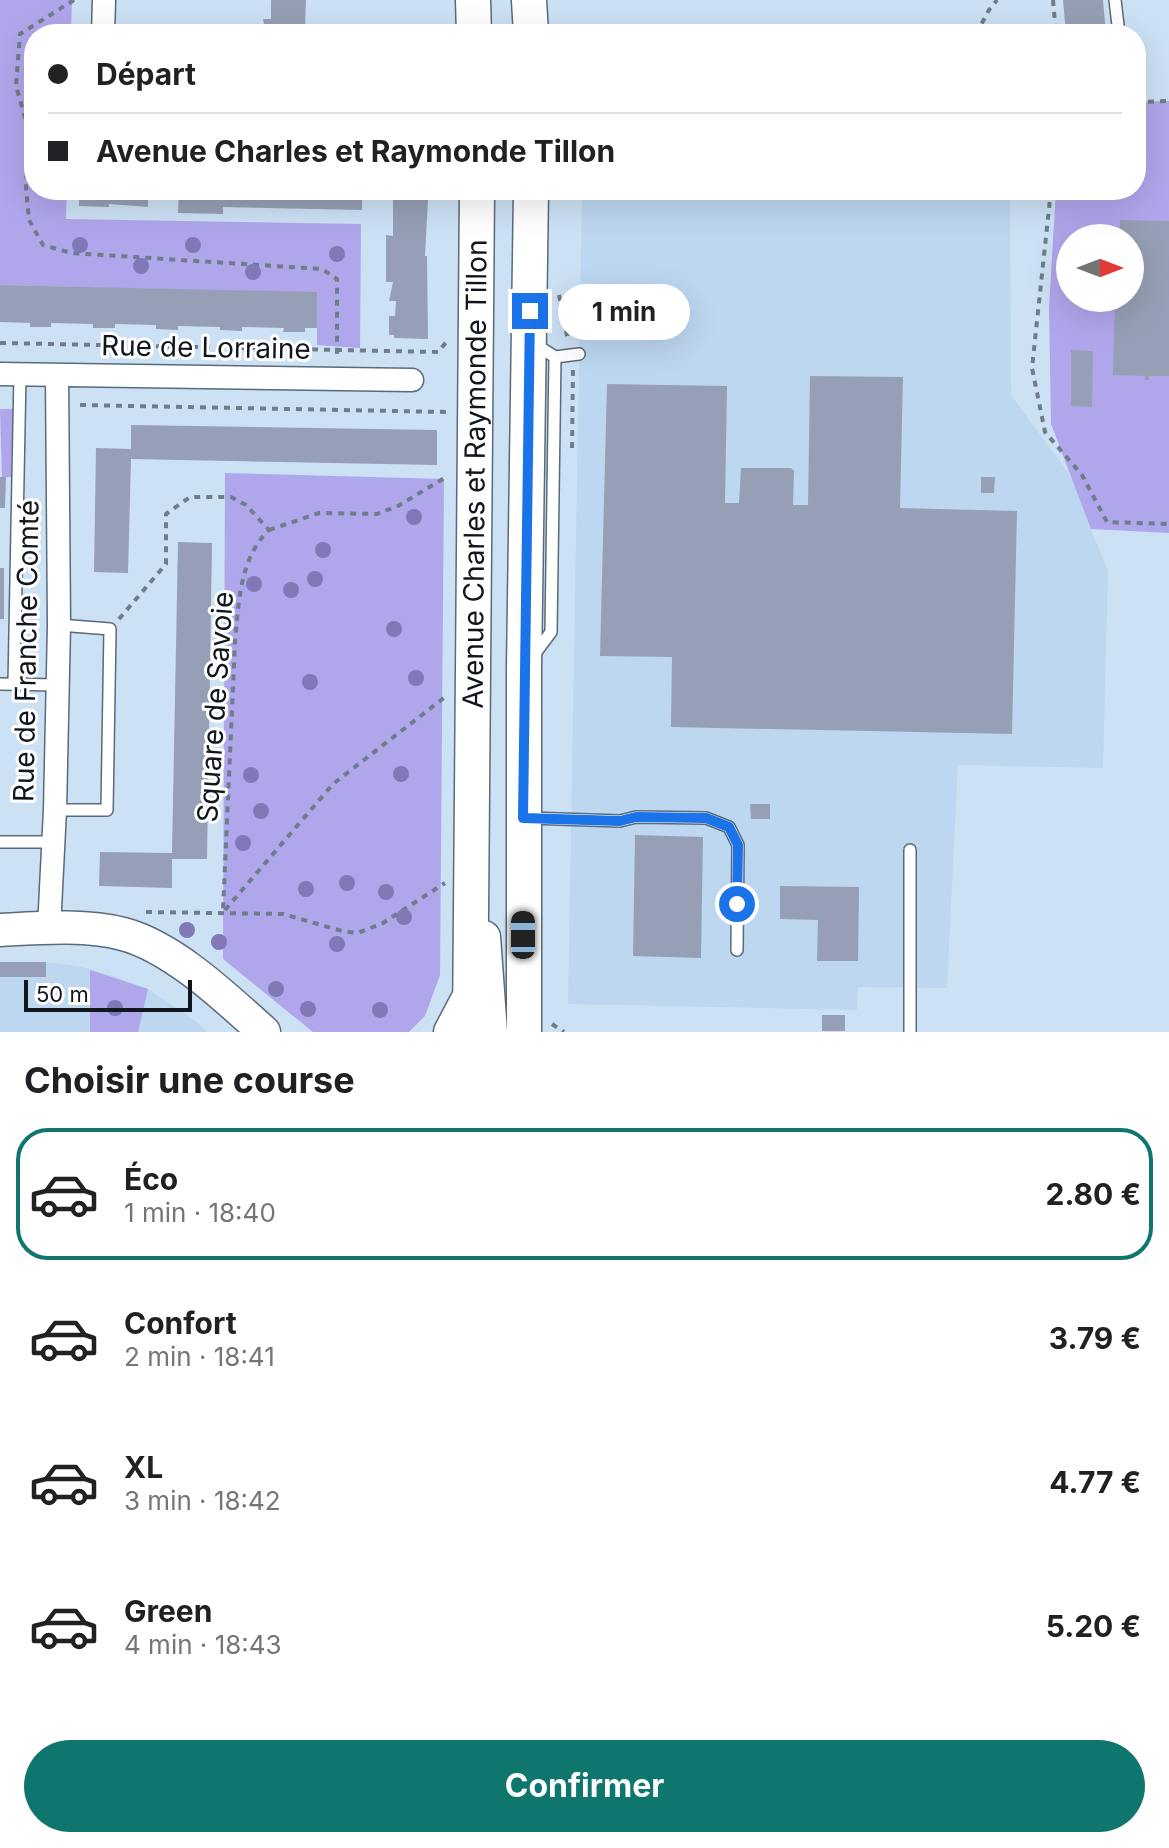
<!DOCTYPE html>
<html lang="fr">
<meta charset="utf-8">
<style>
body{margin:0;font-family:Inter,sans-serif;background:#f2f2f2;color:#202124;height:100vh;display:flex;flex-direction:column;font-size:30px;white-space:nowrap}
*{box-sizing:border-box;margin:0}
p{font-size:26px;color:#757577}
.icon{flex:none;width:44px;height:44px;fill:none;stroke:currentColor;stroke-width:2;stroke-linecap:round;stroke-linejoin:round}
.map{position:relative;height:1032px;overflow:hidden}
.panel{display:flex;flex-direction:column;background:#fff;flex:1}
.panel>*{flex:none}
.hud{position:absolute;left:24px;top:24px;width:1122px;height:176px;border-radius:32px;box-shadow:0 8px 32px #0002;display:grid;align-content:center;height:176px;padding:0 24px;background:#fff}
.needle{width:52px;rotate:90deg}
.buttons{position:absolute;left:1056px;top:224px;display:grid;gap:16px}
.buttons a{display:grid;place-items:center;width:88px;height:88px;border-radius:50%;background:#fff;box-shadow:0 8px 32px #0002;font-size:40px}
.scale{position:absolute;left:24px;bottom:20px;width:168px;box-sizing:border-box;padding-left:8px;border:4px solid #10161d;border-top:0;font-size:22px;line-height:28px;white-space:nowrap;color:#10161d;-webkit-text-stroke:6px #fff;paint-order:stroke}
.end{position:absolute;width:36px;height:36px;margin:-18px;border:10px solid #1a73e8;background:#fff;box-shadow:0 0 0 4px #fff}
.from{border-radius:50%}
.bubble{position:absolute;height:56px;border-radius:28px;background:#fff;box-shadow:0 8px 32px #0002;font-size:26px;font-weight:700;line-height:56px;text-align:center}
.car{position:absolute;width:24px;height:48px;margin:-24px -12px;border-radius:10px;box-shadow:0 0 6px 2px #0007;background:linear-gradient(#222 24%,#8ab4d8 0 40%,#222 0 76%,#8ab4d8 0 86%,#222 0)}
.hud b{display:flex;align-items:center;gap:28px;height:76px;font-size:30px}
.hud b+b{border-top:2px solid #e0e0e0}
.hud i{width:20px;height:20px;background:#202124}
ul{padding:0;list-style:none}
li{display:flex;align-items:center;gap:24px;height:132px;margin:0 16px 12px;padding:0 8px;border:4px solid transparent;border-radius:32px}
li div{flex:1}
li b{display:block;font-size:30px}
li em{font-style:normal;font-weight:700}
li.selected{border-color:#0f766e}
li>.icon{width:72px;height:72px;stroke-width:1.5}
h2{padding:0 24px;font-size:36px;line-height:96px}
.primary-button{display:flex;gap:16px;margin-top:auto;padding:16px 24px}
.primary-button a{flex:1;height:92px;border-radius:48px;background:#0f766e;color:#fff;font-size:32px;font-weight:700;line-height:92px;text-align:center}
.map>svg:first-child{display:block}
.built{fill:#bdd7f0}
.green{fill:#b0a6eb;fill-rule:evenodd}
.building{fill:#969fb5}
.lines{fill:none;stroke-linecap:round;stroke-linejoin:round}
.lane-casing{stroke:#596a7b;stroke-width:14}
.street-casing{stroke:#596a7b;stroke-width:25}
.secondary-casing{stroke:#596a7b;stroke-width:35}
.primary-casing{stroke:#596a7b;stroke-width:37}
.path{stroke:#6f7c89;stroke-width:4;stroke-dasharray:6 6;stroke-linecap:butt}
.lane{stroke:#fff;stroke-width:11}
.street{stroke:#fff;stroke-width:22}
.secondary{stroke:#fff;stroke-width:32}
.primary{stroke:#fff;stroke-width:34}
.tree{fill:#8078b7}
.route{stroke:#1a73e8;stroke-width:10}
.labels{text-anchor:middle;dominant-baseline:central;stroke-width:6;stroke-linejoin:round;paint-order:stroke}
.street-label{font-size:28px;fill:#10161d;stroke:#fff}
</style>
<div class="map">
<svg width="1169" height="1032" viewBox="0 0 1169 1032">
<rect width="100%" height="100%" fill="#cde1f5"/>
<path class="built" d="M582 190H1010L1011 395 1077 485H1087L1091 529 1108 571 1103 768 958 765 947 988 858 987 857 1010 568 1004Z
M0 962H46L78 966 114 976 148 989 194 1020 207 1032H0Z"/>
<path class="green" d="M0 0H72L71 34H34V190H67L66 219 361 224 360 348 317 345V293L0 285Z
M1169 101V533L1091 529 1051 424 1049 307 1056 190H1136V102ZM1070 238H1130V298H1070Z
M0 409H13L11 477H2Z
M225 473 444 479 440 975 425 1016 409 1032H313L223 959Z
M90 970 148 989 138 1032H90Z"/>
<path class="building" d="M271 0H306L305 27 288 29H309V34H266L263 19H271Z
M1063 0H1103L1106 34H1066Z
M79 190H157V199H148V207L109 204V207L79 206Z
M179 190H362V210L223 207V214L178 213Z
M393 190H419L418 199H428L425 256H427L428 339 394 338V335H389V316H395L396 301H389L393 282H386V235L393 236Z
M1120 220 1169 221V376H1149V380H1145V376L1113 375 1115 298H1130V264L1138 265V250H1130V238H1119Z
M1060 253H1070V284H1060Z
M0 285 317 292V328H305V332H283L284 328 242 327V331L220 330V327L178 326V330L156 329V325L115 324V328H93V324L51 323V327H30V323L0 322Z
M1071 350 1093 351 1092 407 1071 406Z
M810 376 903 377 900 508 1017 511 1012 734 671 727 672 657 600 656 607 384 727 386 725 503H739L741 468H791L794 471 793 505H808Z
M131 425 437 430V465L131 459 128 573 94 572 96 448 131 449Z
M0 477H6L5 508H0Z
M981 477H995L994 493H981Z
M178 542 212 543 207 859H172V888L99 886 100 852 172 853Z
M0 568H4V619H0Z
M750 804H770V819H751Z
M635 835 703 837 701 958 633 956Z
M780 886 859 887 858 961H817L818 920 780 919Z
M0 962H46V977H0Z
M822 1015H845V1031H822Z"/>
<g class="lines">
<defs>
<path id="lane" d="M1115 0 1119 34
M533 343 555 357 551 632 533 656
M555 357 579 354
M0 684 57 685
M14 684 20 374
M55 810H107L110 629 59 625
M529 818 620 821 636 817 706 818 729 827 738 845 737 950
M0 842H52
M910 1032V850"/>
<path id="street" d="M103 34 104 0
M0 374 412 380
M49 928 55 810 59 625 57 375"/>
<path id="secondary" d="M0 930C38 928 86 924 123 934 173 947 226 998 264 1032
M484 937 491 1032
M450 1032 469 996"/>
<g id="primary">
<path d="M473 0 474 34"/>
<path d="M529 0 531 34"/>
<path id="s1" d="M470 1032 477 190"/>
<path d="M524 1032V669L531 190"/>
</g>
</defs>
<use href="#lane" class="lane-casing"/>
<use href="#street" class="street-casing"/>
<use href="#secondary" class="secondary-casing"/>
<use href="#primary" class="primary-casing"/>
<path class="path" d="M74 0 20 34 16 86 28 128 26 188 29 220 43 245 71 253 322 269 337 279V357
M1053 0 1056 34
M976 34 989 10 997 0
M1136 102 1169 101
M1051 190 1032 368 1045 432 1082 475 1107 522 1169 524
M559 295 568 341
M0 343 438 352 448 340
M80 405 447 412
M572 448 573 369
M269 530 319 513 377 514 398 506 446 477
M119 619 166 564V514L190 497H231L246 505 269 530C239 559 239 603 235 642L223 911
M225 910 333 784 445 697
M146 912 283 914 342 931 358 933 383 923 445 883
M552 1024 564 1032"/>
<use href="#lane" class="lane"/>
<use href="#street" class="street"/>
<use href="#secondary" class="secondary"/>
<use href="#primary" class="primary"/>
</g>
<g class="tree">
<circle cx="80" cy="245" r="8"/>
<circle cx="193" cy="245" r="8"/>
<circle cx="337" cy="254" r="8"/>
<circle cx="141" cy="266" r="8"/>
<circle cx="253" cy="272" r="8"/>
<circle cx="414" cy="517" r="8"/>
<circle cx="323" cy="550" r="8"/>
<circle cx="315" cy="579" r="8"/>
<circle cx="254" cy="584" r="8"/>
<circle cx="291" cy="590" r="8"/>
<circle cx="394" cy="629" r="8"/>
<circle cx="416" cy="678" r="8"/>
<circle cx="310" cy="682" r="8"/>
<circle cx="401" cy="774" r="8"/>
<circle cx="251" cy="775" r="8"/>
<circle cx="261" cy="811" r="8"/>
<circle cx="243" cy="843" r="8"/>
<circle cx="347" cy="883" r="8"/>
<circle cx="306" cy="889" r="8"/>
<circle cx="386" cy="892" r="8"/>
<circle cx="404" cy="917" r="8"/>
<circle cx="187" cy="930" r="8"/>
<circle cx="219" cy="942" r="8"/>
<circle cx="337" cy="944" r="8"/>
<circle cx="276" cy="989" r="8"/>
<circle cx="115" cy="1008" r="8"/>
<circle cx="308" cy="1009" r="8"/>
<circle cx="380" cy="1010" r="8"/>
</g>
<g class="lines">
<path class="route" d="M530 311 523 818 620 821 636 817 706 818 729 827 738 845 737 904"/>
</g>
<g class="labels">
<g class="street-label">
<text transform="translate(206 347) rotate(1)">Rue de Lorraine</text>
<text stroke="none"><textPath href="#s1" startOffset="558">Avenue Charles et Raymonde Tillon</textPath></text>
<text transform="translate(26 651) rotate(-89)">Rue de Franche Comté</text>
<text transform="translate(215 707) rotate(-86)">Square de Savoie</text>
</g>
</g>
</svg>
<div class="buttons">
<a><svg class="needle" viewBox="-14 -14 28 28"><path d="M0-13l5 13h-10z" fill="#e53935"/><path d="M0 13l5-13h-10z" fill="#757577"/></svg></a>
</div>
<div class="scale">50 m</div>
<i class="end from" style="left:737px;top:904px"></i>
<i class="end" style="left:530px;top:311px"></i>
<div class="bubble" style="left:558px;top:284px;width:132px">1 min</div>
<i class="car" style="left:523px;top:935px;rotate:0deg"></i>
<div class="hud">
<b><i class="from"></i>Départ</b>
<b><i></i>Avenue Charles et Raymonde Tillon</b>
</div>
</div>
<section class="panel">
<h2>Choisir une course</h2>
<ul>
<li class="selected"><svg class="icon" aria-label="car" viewBox="0 0 24 24"><path d="M5 17H2v-5l4-1 3-4h7l3 4 3 1v5h-3M9 17h6M6 11h13"/><circle cx="7" cy="17" r="2"/><circle cx="17" cy="17" r="2"/></svg><div><b>Éco</b><p>1 min · 18:40</p></div><em>2.80 €</em></li>
<li><svg class="icon" aria-label="car" viewBox="0 0 24 24"><path d="M5 17H2v-5l4-1 3-4h7l3 4 3 1v5h-3M9 17h6M6 11h13"/><circle cx="7" cy="17" r="2"/><circle cx="17" cy="17" r="2"/></svg><div><b>Confort</b><p>2 min · 18:41</p></div><em>3.79 €</em></li>
<li><svg class="icon" aria-label="car" viewBox="0 0 24 24"><path d="M5 17H2v-5l4-1 3-4h7l3 4 3 1v5h-3M9 17h6M6 11h13"/><circle cx="7" cy="17" r="2"/><circle cx="17" cy="17" r="2"/></svg><div><b>XL</b><p>3 min · 18:42</p></div><em>4.77 €</em></li>
<li><svg class="icon" aria-label="car" viewBox="0 0 24 24"><path d="M5 17H2v-5l4-1 3-4h7l3 4 3 1v5h-3M9 17h6M6 11h13"/><circle cx="7" cy="17" r="2"/><circle cx="17" cy="17" r="2"/></svg><div><b>Green</b><p>4 min · 18:43</p></div><em>5.20 €</em></li>
</ul>
<div class="primary-button"><a>Confirmer</a></div>
</section>
